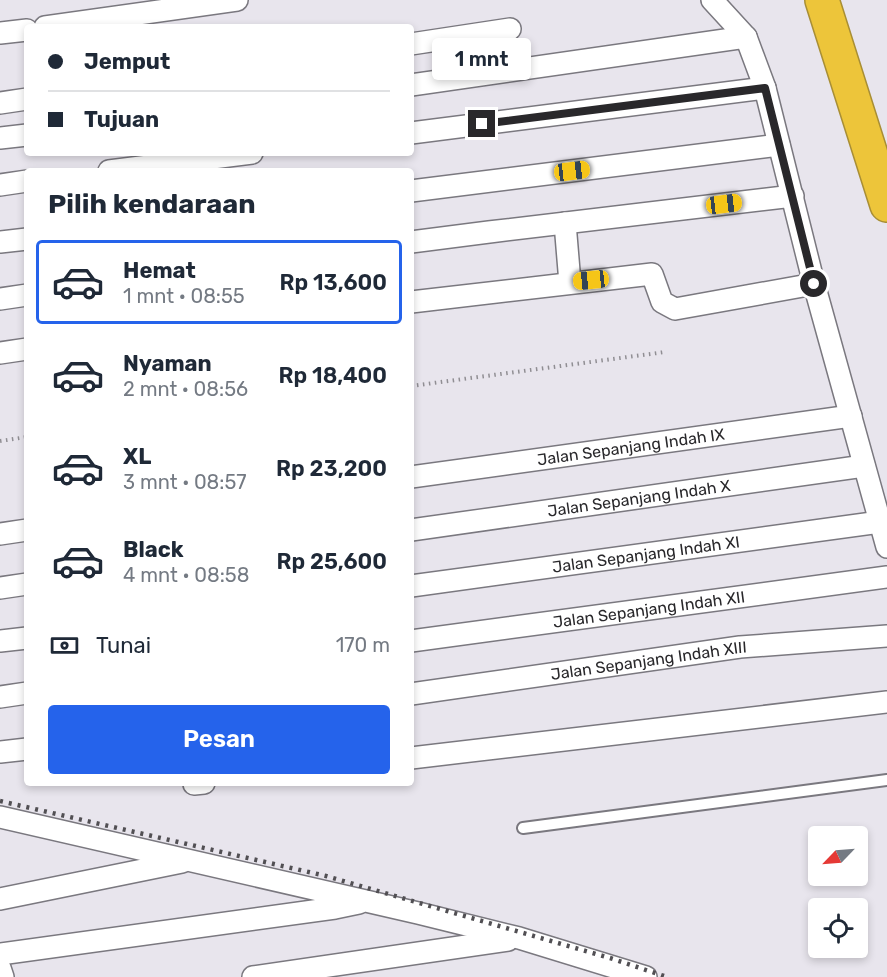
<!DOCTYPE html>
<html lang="id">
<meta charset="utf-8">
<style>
body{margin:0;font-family:Rubik,sans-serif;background:#f6f6f7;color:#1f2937;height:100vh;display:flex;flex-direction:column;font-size:22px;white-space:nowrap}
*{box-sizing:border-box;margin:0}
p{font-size:20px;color:#747a83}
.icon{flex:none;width:33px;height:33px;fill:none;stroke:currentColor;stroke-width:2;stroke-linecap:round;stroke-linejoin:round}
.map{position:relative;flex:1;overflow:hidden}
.side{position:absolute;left:24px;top:168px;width:390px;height:618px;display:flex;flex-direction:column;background:#fff;border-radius:6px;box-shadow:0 3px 9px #0003}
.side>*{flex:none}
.banner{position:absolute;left:24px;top:24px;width:390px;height:132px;border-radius:6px;box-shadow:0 3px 9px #0003;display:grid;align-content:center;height:132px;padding:0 24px;background:#fff}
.needle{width:39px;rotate:245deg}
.buttons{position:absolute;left:808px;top:826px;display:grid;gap:12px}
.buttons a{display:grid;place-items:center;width:60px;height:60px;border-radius:6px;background:#fff;box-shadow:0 3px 9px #0003;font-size:30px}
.end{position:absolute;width:27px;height:27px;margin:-14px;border:8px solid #29282b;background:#fff;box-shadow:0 0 0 3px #fff}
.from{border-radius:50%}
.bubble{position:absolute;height:42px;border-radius:6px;background:#fff;box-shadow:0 3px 9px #0003;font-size:20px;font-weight:600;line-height:42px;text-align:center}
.car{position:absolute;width:18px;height:36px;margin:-18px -9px;border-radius:8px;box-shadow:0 0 4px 2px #0007;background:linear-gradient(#f5c518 24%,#345 0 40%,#f5c518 0 76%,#345 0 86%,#f5c518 0)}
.banner b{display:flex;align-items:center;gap:21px;height:57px;font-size:22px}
.banner b+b{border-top:2px solid #e0e1e3}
.banner i{width:15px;height:15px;background:#1f2937}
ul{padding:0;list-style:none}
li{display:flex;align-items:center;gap:18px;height:84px;margin:0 12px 9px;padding:0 12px;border:3px solid transparent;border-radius:6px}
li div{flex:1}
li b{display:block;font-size:22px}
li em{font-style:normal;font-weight:600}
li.current{border-color:#2563eb}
li>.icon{width:54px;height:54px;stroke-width:1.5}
h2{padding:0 24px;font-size:27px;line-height:72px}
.pay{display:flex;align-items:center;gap:15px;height:66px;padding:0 24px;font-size:22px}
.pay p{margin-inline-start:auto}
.button{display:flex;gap:12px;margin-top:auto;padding:12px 24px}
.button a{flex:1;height:69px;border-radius:6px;background:#2563eb;color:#fff;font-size:24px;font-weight:600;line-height:69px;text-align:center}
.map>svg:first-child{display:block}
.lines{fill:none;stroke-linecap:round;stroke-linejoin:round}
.service-casing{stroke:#7a787f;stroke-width:14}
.minor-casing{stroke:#7a787f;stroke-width:24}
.motorway-casing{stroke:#a88e35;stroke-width:36}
.path{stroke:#908e93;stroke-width:4;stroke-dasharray:1.5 4.5;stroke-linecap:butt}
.service{stroke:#fff;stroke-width:10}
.minor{stroke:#fff;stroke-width:21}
.motorway{stroke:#edc53a;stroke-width:33}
.rail{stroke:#514f53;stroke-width:4.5;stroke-dasharray:3 6;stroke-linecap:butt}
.route{stroke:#29282b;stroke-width:8}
.labels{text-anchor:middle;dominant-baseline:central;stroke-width:4.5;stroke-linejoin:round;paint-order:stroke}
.street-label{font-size:16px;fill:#29282b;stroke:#fff}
</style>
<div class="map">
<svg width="887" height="977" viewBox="0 0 887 977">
<rect width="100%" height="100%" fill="#e8e5ed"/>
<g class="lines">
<defs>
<path id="service" d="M523 828 887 780"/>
<g id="minor">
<path d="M712 0 746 37 765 88 814 284 887 547"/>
<path d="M45 27 237 0"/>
<path d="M0 33 27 30"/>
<path d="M411 44 510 29"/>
<path d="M411 85 746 37"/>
<path d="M0 103 27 99"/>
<path d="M411 133 765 88"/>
<path d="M0 138 27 135"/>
<path d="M109 171 252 153"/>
<path d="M0 185 27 181"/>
<path d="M411 191 779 145"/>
<path d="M565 223 570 283"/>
<path d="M0 242 27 239"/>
<path d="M411 242 489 232 793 196"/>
<path d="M0 299 27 295"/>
<path d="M411 302 652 274 662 302 675 309 814 284"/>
<path d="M0 353 27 349"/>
<path id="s1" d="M411 477 851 416"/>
<path id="s2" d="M411 530 864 466"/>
<path d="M0 534 27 530"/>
<path id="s3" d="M411 586 880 522"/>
<path d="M0 588 27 584"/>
<path d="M0 641 27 638"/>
<path id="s4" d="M411 641 887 577"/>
<path id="s5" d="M411 694 740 647 887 636"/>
<path d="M0 697 27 693"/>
<path d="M0 752 27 749"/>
<path d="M411 758 887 702"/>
<path d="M194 784 204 783"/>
<path d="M0 817 418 913 519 938 646 977"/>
<path d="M0 899 182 862"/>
<path d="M0 954 335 908 359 903"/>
<path d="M0 968 3 977"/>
<path d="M253 977 508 940"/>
</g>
<path id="motorway" d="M822 0 887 205"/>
</defs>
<use href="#service" class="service-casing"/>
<use href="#minor" class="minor-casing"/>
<use href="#motorway" class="motorway-casing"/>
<path class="path" d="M411 386 665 352
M0 441 27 437"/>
<use href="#service" class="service"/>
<use href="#minor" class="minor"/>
<use href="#motorway" class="motorway"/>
<path class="rail" d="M0 801 326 876 610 958 667 977"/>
</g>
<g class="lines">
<path class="route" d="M482 124 765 88 814 284"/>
</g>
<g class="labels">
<g class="street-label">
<text stroke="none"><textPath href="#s1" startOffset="222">Jalan Sepanjang Indah IX</textPath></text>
<text stroke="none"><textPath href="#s2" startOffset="230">Jalan Sepanjang Indah X</textPath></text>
<text stroke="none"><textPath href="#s3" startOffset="237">Jalan Sepanjang Indah XI</textPath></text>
<text stroke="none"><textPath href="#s4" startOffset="240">Jalan Sepanjang Indah XII</textPath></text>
<text stroke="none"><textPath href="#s5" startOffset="240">Jalan Sepanjang Indah XIII</textPath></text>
</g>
</g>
</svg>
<div class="buttons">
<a><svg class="needle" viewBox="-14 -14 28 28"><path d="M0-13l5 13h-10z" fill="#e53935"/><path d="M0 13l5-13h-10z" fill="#747a83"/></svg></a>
<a><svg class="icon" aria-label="locate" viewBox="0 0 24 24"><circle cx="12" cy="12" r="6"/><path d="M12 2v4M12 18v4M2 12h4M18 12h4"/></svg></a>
</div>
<i class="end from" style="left:814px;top:284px"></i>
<i class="end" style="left:482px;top:124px"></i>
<div class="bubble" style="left:432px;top:38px;width:99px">1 mnt</div>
<i class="car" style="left:572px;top:171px;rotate:83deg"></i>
<i class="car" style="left:724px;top:204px;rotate:83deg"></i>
<i class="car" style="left:591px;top:280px;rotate:264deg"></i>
<div class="banner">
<b><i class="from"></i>Jemput</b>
<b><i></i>Tujuan</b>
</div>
<section class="side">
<h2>Pilih kendaraan</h2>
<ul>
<li class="current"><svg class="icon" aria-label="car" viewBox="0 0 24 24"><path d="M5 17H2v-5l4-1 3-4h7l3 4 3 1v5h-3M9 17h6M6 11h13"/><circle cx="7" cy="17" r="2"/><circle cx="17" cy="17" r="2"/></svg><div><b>Hemat</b><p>1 mnt · 08:55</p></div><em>Rp 13,600</em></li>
<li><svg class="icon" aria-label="car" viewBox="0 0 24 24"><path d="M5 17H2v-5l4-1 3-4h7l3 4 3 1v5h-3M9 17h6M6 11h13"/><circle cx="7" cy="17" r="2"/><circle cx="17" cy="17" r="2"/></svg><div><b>Nyaman</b><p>2 mnt · 08:56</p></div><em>Rp 18,400</em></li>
<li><svg class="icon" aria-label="car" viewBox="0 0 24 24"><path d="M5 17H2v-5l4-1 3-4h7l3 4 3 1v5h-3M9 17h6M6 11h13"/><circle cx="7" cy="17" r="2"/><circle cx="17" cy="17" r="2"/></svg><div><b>XL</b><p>3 mnt · 08:57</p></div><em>Rp 23,200</em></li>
<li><svg class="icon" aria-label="car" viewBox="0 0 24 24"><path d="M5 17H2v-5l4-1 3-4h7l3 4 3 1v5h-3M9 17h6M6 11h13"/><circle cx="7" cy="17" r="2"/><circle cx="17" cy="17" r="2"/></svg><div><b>Black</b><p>4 mnt · 08:58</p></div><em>Rp 25,600</em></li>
</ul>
<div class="pay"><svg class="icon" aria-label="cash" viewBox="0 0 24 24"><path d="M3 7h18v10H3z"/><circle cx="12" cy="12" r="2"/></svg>Tunai<p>170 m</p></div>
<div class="button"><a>Pesan</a></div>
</section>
</div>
